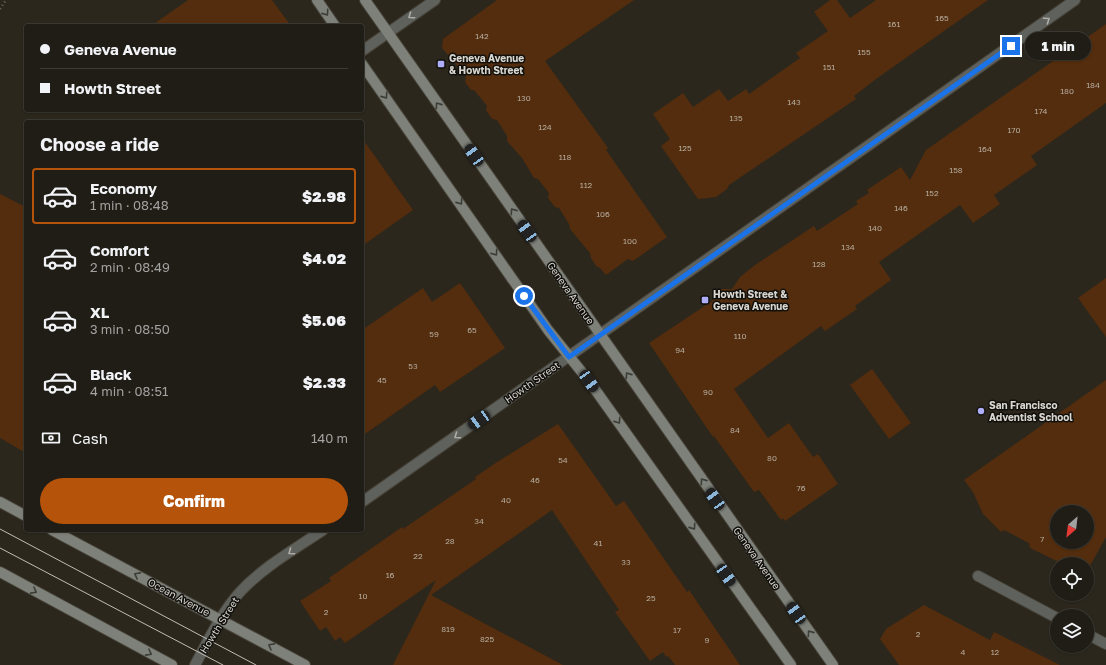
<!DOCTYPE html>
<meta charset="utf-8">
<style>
body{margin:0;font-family:"Golos Text",sans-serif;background:#2d2a23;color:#f1f3f6;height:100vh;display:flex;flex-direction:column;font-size:15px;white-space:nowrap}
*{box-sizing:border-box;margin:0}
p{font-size:13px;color:#a2a2a1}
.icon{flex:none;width:22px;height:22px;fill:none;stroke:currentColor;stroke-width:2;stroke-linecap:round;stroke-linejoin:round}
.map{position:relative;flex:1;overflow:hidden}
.drawer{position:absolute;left:24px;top:120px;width:340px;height:412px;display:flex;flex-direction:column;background:#201d16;border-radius:4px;box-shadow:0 1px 3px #0004,0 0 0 1px #3d3b35}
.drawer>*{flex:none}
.top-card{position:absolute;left:24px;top:24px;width:340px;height:88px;border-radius:4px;box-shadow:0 1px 3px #0004,0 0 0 1px #3d3b35;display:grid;align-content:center;height:88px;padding:0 16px;background:#201d16}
.needle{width:26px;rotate:208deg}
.buttons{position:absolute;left:1050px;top:505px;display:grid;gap:8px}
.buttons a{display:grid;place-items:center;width:44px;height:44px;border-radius:50%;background:#201d16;box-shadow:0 1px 3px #0004,0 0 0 1px #3d3b35;font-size:20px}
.end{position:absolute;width:18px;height:18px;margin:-9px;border:5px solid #1a73e8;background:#fff;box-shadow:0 0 0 2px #fff}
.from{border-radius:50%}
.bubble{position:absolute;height:28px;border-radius:14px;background:#201d16;box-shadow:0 1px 3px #0004,0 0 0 1px #3d3b35;font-size:13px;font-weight:800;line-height:28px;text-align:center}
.car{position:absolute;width:12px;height:24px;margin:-12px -6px;border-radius:5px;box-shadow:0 0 3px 1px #0007;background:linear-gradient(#222 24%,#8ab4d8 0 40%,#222 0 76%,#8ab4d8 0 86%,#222 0)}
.top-card b{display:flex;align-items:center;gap:14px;height:38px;font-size:15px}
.top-card b+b{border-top:1px solid #3d3b35}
.top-card i{width:10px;height:10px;background:#f1f3f6}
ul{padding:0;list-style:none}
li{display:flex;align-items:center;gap:12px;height:56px;margin:0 8px 6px;padding:0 8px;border:2px solid transparent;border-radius:4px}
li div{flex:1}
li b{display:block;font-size:15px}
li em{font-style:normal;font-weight:800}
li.selected{border-color:#b45309}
li>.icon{width:36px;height:36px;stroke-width:1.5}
h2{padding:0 16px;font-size:18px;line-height:48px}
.pay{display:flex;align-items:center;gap:10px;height:44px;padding:0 16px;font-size:15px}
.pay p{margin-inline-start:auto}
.primary-button{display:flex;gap:8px;margin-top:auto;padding:8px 16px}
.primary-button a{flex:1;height:46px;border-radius:24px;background:#b45309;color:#fff;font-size:16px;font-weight:800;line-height:46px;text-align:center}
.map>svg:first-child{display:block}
.building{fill:#532d0d;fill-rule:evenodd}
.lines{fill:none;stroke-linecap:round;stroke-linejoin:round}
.street-casing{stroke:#474339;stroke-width:12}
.secondary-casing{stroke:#474339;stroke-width:12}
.path{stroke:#6b685f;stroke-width:2.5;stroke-dasharray:1 3;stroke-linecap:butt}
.street{stroke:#5f615c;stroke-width:10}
.secondary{stroke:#7e8179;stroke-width:10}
.tram{stroke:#c0bdb6;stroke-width:1}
.oneway{stroke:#3d3d38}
.oneway2{stroke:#aeada7}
.route{stroke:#1a73e8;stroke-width:5}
.poi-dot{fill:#aeaefa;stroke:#12100c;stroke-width:1.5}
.labels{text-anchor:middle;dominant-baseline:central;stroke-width:3;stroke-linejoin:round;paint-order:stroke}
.number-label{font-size:8px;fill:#b7ac9e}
.poi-label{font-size:10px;font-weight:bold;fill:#d8d6cf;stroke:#12100c;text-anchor:start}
.street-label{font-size:10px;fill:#d8d6cf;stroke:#12100c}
</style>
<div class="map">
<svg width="1106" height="665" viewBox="0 0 1106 665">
<rect width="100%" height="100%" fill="#2b271d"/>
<path class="building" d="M188 0H272L291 26H151Z
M497 0H634L545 61 608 148 606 150 667 237 633 261 628 259 606 275 600 268 596 266 591 258 590 253 570 229 569 224 559 208 555 207 548 198 549 193 538 179 534 178 522 158 507 141V136L497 120 492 119 486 110 487 106 474 90H471L465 82 466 76 442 48 443 39Z
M830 0H837L850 18 876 0H988L876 79 854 96 856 99 729 185 727 189 716 197 698 199 661 146 670 139 653 114 683 93 693 107 719 89 728 101 746 89 749 94 800 58 796 53 828 31 814 12Z
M1106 24V103L1031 156 1037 165 994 195 1000 204 973 223 960 205 879 262 891 280 855 306 857 309 825 331 821 326 734 389 768 438 789 423 813 457 818 454 838 484 785 521 783 518 781 520 759 490 754 492 714 436 713 437 649 343 715 299 717 289H732L740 277 755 265 814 226 817 231 858 204 856 201 869 193 867 190 901 167 910 180 926 150Z
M362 138 413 210 362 246Z
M0 194 26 207V453L0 438Z
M1106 278V337L1078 298Z
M460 283 505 348 440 392 435 385 362 436V330L423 288 432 302Z
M872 369 911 423 889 439 850 385Z
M1106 380V537L1091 564H1063L1030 548 1029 543 1004 530 1001 532 983 514 973 492 964 480ZM1057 512H1087V542H1057Z
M558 424 616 506 624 501 687 592 689 590 740 665H675L668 656 666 657 663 652 650 661 615 612 619 610 552 510 431 595 563 665H393L436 580 345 643 340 637 335 641 326 627 320 631 300 601 331 581 329 578 402 527 403 529 476 479 475 477 497 462Z
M924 605 990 640 994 632 1060 665H899L880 639 886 629Z"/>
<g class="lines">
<defs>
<path id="street" d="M362 51 435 0
M362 502 1075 0
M978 576 1057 618
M1087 634 1106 644
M195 665C208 641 221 613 240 592 263 567 295 549 323 530"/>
<path id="secondary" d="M317 0 335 26
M365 0 833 665
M362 64 548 330 589 381 791 665
M0 502 26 516
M52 530 305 665
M0 572 172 665"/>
</defs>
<use href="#street" class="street-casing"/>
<use href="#secondary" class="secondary-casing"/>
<path class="path" d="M0 9 6 0"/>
<use href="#street" class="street"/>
<use href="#secondary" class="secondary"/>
<path class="tram" d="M0 529 256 665
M0 548 223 665"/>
</g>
<defs><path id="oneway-chevron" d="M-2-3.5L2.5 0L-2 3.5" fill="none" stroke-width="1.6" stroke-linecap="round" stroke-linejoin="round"/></defs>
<g class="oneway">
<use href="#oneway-chevron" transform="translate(326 13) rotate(55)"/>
<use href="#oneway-chevron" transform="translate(385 96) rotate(55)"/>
<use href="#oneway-chevron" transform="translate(438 105) rotate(-125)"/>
<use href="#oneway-chevron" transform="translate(460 202) rotate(55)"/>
<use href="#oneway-chevron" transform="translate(513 211) rotate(-125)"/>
<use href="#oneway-chevron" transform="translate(495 253) rotate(55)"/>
<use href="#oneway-chevron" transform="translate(628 375) rotate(-125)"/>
<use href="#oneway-chevron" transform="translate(618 421) rotate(55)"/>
<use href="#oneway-chevron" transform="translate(703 481) rotate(-125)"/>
<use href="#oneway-chevron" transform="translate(693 527) rotate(55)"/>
<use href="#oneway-chevron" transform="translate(137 575) rotate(-152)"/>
<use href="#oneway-chevron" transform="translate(34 591) rotate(28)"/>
<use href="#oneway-chevron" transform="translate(810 633) rotate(-125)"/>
<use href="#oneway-chevron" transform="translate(271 646) rotate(-151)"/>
<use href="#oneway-chevron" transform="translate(149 653) rotate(28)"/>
</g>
<g class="oneway2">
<use href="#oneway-chevron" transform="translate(411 16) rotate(145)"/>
<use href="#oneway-chevron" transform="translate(1047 20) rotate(-35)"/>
<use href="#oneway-chevron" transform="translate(457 436) rotate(145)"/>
<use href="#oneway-chevron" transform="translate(291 552) rotate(145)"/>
</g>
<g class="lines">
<path class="route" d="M524 296 569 357 1011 46"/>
</g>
<g class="poi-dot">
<rect x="437" y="60" width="8" height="8" rx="2"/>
<rect x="701" y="296" width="8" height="8" rx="2"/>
<circle cx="981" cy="411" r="4"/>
</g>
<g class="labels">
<g class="number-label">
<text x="942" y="18">165</text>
<text x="894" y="24">161</text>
<text x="482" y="36">142</text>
<text x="864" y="52">155</text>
<text x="829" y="67">151</text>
<text x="1093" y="85">184</text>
<text x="1067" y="91">180</text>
<text x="524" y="98">130</text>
<text x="794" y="102">143</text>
<text x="1041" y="111">174</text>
<text x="736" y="118">135</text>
<text x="545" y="127">124</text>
<text x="1014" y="130">170</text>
<text x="685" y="148">125</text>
<text x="985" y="149">164</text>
<text x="565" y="157">118</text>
<text x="956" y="170">158</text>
<text x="586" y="185">112</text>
<text x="932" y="193">152</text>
<text x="901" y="208">146</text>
<text x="603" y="214">106</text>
<text x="875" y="228">140</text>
<text x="630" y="241">100</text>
<text x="848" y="247">134</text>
<text x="819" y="264">128</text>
<text x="472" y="330">65</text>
<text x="434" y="334">59</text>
<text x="740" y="336">110</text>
<text x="680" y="350">94</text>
<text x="413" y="366">53</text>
<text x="382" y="380">45</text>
<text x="708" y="392">90</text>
<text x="735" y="430">84</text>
<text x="772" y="458">80</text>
<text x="563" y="460">54</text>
<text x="535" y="480">46</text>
<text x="801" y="488">76</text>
<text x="506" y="500">40</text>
<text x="479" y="521">34</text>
<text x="1042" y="539">7</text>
<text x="450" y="541">28</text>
<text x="598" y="543">41</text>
<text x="418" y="556">22</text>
<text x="626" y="562">33</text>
<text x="390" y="575">16</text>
<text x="363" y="596">10</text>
<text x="651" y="598">25</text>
<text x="326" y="612">2</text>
<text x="448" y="629">819</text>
<text x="677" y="630">17</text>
<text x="918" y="634">2</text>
<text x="487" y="639">825</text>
<text x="707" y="640">9</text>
<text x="963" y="652">4</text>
<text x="995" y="652">12</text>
</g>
<g class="poi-label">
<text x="449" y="58">Geneva Avenue<tspan x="449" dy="12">&amp; Howth Street</tspan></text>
<text x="713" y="294">Howth Street &amp;<tspan x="713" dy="12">Geneva Avenue</tspan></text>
<text x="989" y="405">San Francisco<tspan x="989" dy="12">Adventist School</tspan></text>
</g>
<g class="street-label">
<text transform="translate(571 293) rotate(55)">Geneva Avenue</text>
<text transform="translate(532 382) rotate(-35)">Howth Street</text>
<text transform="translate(757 558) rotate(55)">Geneva Avenue</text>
<text transform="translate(179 597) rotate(28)">Ocean Avenue</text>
<text transform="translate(219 625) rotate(-58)">Howth Street</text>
</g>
</g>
</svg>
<div class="buttons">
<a><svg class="needle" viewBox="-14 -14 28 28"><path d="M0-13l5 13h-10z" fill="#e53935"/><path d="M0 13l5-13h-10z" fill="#a2a2a1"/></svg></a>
<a><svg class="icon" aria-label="locate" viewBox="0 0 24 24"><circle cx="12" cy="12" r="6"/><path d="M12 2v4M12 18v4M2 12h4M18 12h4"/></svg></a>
<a><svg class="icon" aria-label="layers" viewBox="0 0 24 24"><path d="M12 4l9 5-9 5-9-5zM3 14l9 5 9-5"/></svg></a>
</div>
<i class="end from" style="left:524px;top:296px"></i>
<i class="end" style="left:1011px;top:46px"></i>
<div class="bubble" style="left:1025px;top:32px;width:66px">1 min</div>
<i class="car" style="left:474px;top:155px;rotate:325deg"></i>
<i class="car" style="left:527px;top:231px;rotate:325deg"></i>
<i class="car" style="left:589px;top:381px;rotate:145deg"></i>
<i class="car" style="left:479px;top:420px;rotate:235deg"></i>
<i class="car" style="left:715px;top:499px;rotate:325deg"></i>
<i class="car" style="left:726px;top:575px;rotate:145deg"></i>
<i class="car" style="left:796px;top:613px;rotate:325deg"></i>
<div class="top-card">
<b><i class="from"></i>Geneva Avenue</b>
<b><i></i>Howth Street</b>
</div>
<section class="drawer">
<h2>Choose a ride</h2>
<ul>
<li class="selected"><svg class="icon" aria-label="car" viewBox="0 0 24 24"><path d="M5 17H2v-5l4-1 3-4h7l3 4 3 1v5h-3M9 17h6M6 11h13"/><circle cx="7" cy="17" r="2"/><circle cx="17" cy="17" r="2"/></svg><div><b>Economy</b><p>1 min · 08:48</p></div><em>$2.98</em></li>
<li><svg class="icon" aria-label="car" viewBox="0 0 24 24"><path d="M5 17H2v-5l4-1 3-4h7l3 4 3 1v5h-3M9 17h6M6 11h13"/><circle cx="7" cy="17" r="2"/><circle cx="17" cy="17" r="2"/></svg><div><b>Comfort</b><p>2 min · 08:49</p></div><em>$4.02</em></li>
<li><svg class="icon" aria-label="car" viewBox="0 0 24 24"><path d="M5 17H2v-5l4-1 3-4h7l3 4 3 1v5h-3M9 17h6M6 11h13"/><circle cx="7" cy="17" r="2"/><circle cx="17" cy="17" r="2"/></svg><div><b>XL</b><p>3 min · 08:50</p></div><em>$5.06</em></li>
<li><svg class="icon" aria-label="car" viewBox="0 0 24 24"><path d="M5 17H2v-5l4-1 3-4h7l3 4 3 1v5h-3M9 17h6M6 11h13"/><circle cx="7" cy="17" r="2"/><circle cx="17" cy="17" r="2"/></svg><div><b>Black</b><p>4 min · 08:51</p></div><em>$2.33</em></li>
</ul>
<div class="pay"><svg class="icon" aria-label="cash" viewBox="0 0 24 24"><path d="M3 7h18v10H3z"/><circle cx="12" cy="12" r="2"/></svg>Cash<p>140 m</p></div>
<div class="primary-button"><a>Confirm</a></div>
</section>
</div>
